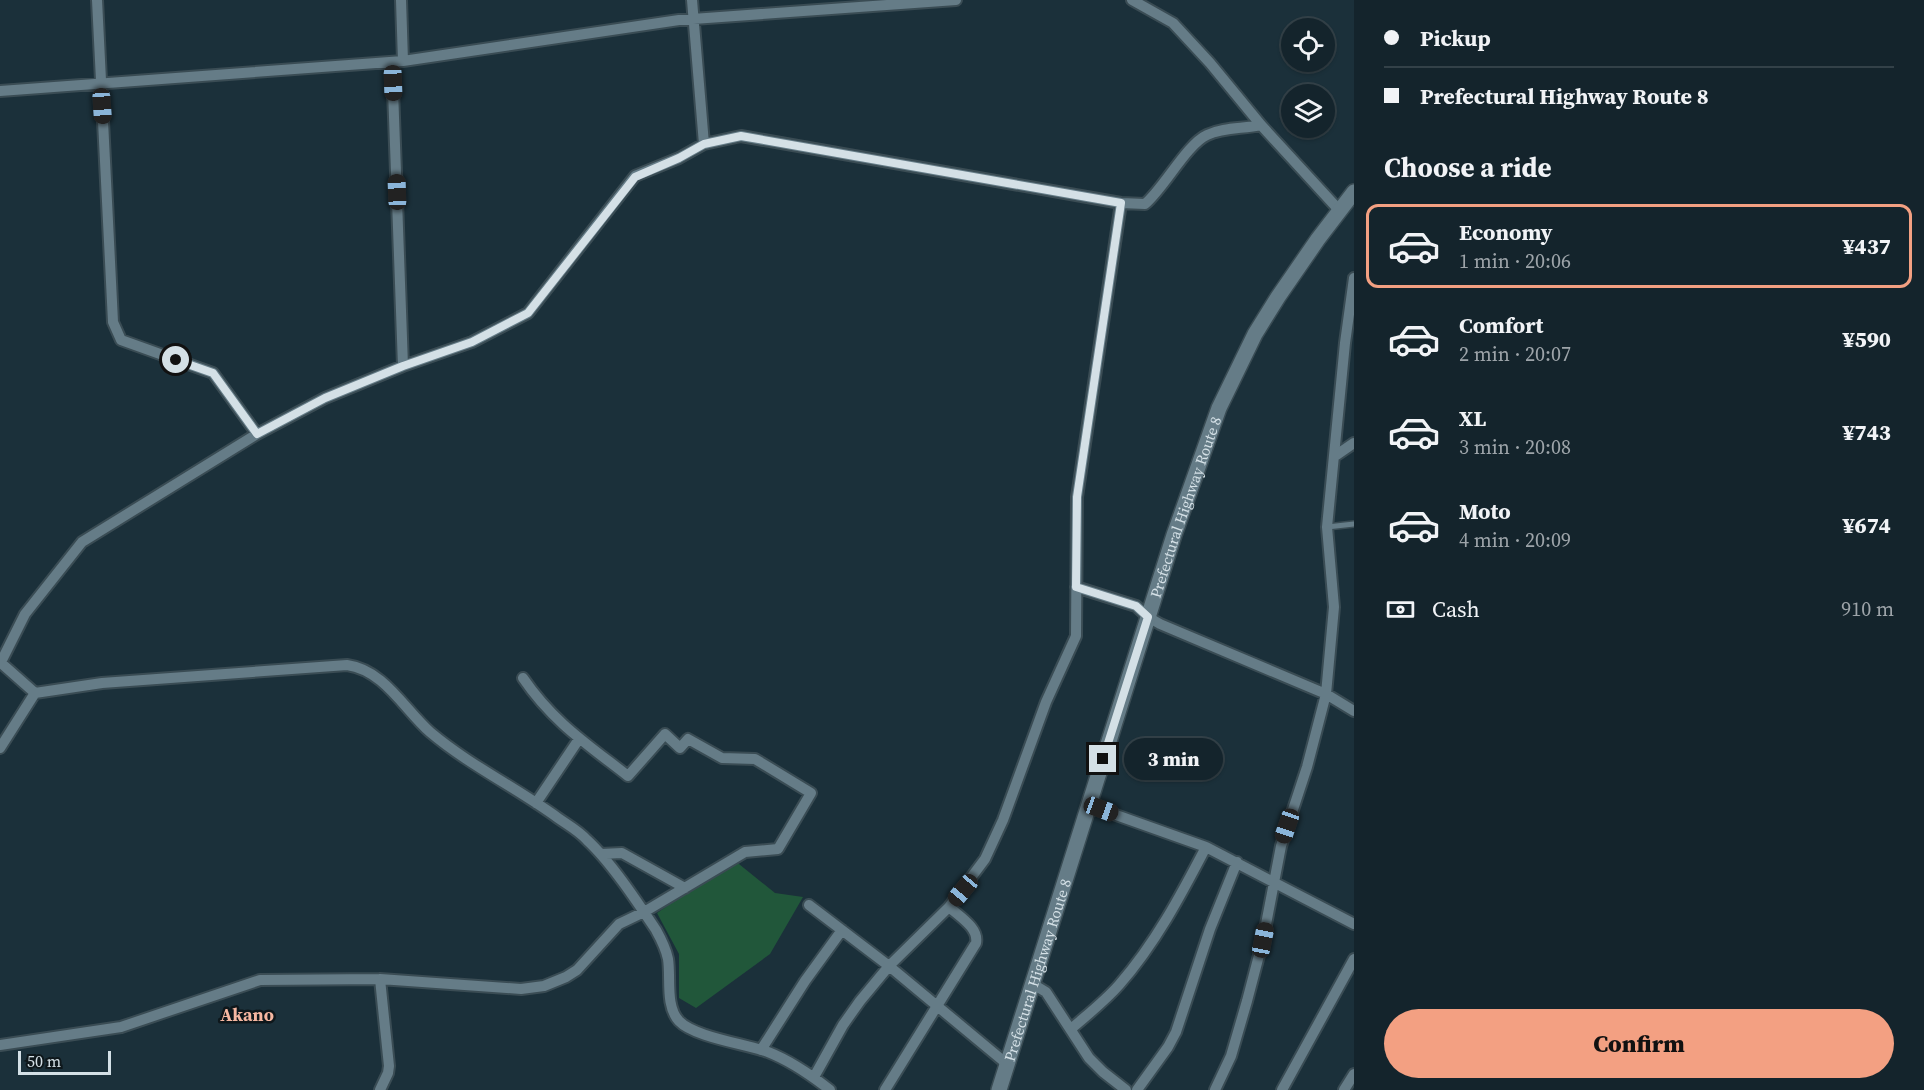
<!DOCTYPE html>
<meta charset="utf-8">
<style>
body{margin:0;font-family:"Source Serif 4",serif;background:#213038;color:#f1f3f6;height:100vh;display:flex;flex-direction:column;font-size:22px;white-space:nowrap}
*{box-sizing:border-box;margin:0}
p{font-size:20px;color:#9da4a9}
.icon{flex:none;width:33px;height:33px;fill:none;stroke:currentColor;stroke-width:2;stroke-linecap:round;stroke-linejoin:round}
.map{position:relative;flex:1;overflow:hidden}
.side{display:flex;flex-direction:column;background:#14242c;width:570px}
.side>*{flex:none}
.top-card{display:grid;align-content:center;height:132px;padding:0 30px;background:#14242c}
.fabs{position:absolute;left:1281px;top:18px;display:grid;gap:12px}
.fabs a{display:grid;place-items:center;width:54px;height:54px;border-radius:50%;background:#14242c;box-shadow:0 2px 4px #0004,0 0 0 2px #334148;font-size:30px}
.scale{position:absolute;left:18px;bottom:15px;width:93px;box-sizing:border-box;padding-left:6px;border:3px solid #d4e0e6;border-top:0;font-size:16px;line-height:21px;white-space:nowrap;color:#d4e0e6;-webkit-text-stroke:4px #0e171b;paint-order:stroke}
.end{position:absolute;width:27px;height:27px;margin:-14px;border:8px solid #d4e0e6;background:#111;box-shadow:0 0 0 3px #111}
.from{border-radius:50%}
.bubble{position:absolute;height:42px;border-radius:21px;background:#14242c;box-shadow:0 2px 4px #0004,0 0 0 2px #334148;font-size:20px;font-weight:800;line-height:42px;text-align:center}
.car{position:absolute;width:18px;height:36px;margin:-18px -9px;border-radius:8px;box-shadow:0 0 4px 2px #0007;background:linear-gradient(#222 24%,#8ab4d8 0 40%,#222 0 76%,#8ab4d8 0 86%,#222 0)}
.top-card b{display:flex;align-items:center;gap:21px;height:57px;font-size:22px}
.top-card b+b{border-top:2px solid #334148}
.top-card i{width:15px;height:15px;background:#f1f3f6}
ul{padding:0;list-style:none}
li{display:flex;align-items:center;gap:18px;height:84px;margin:0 12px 9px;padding:0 18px;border:3px solid transparent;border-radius:12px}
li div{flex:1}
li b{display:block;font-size:22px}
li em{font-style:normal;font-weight:800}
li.selected{border-color:#f3a082}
li>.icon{width:54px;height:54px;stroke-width:1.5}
h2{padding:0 30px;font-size:27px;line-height:72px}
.pay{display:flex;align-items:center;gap:15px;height:66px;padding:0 30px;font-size:22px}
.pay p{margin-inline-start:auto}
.cta{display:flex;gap:12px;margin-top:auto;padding:12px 30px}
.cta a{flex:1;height:69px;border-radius:36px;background:#f3a082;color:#111;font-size:24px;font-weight:800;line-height:69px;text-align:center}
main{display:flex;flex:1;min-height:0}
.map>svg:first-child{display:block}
.green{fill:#21573a}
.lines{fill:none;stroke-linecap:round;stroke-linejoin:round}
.lane-casing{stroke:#3a4c54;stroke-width:8}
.street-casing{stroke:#3a4c54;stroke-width:14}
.secondary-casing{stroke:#3a4c54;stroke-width:18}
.lane{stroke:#657c87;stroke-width:5}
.street{stroke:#657c87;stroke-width:10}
.secondary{stroke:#657c87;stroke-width:15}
.route{stroke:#d4e0e6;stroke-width:8}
.labels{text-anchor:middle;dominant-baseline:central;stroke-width:5;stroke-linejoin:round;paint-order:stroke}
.street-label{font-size:15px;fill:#d4e0e6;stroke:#0e171b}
.quarter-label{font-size:18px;font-weight:bold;fill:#f6b7a1;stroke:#0e171b}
</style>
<main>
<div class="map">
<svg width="1354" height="1090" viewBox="0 0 1354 1090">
<rect width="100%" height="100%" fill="#1b303a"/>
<path class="green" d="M734 860 775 893 803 897 770 954 696 1008 679 998V954L657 913Z"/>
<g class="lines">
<defs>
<path id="lane" d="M1327 527 1354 524"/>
<path id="street" d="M97 0 113 322 121 340 213 373 257 434
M401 0 403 61
M692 0 704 144
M1132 0 1173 23 1210 63 1261 125 1339 210
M392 62 403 366
M0 91 403 61 679 20 956 0
M1335 456 1354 443
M1076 587 1136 606 1148 617 1160 624 1326 694 1354 711
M0 662 35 693
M1 662 25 614 82 542 257 434 325 398 403 366 472 342 528 313 635 176 679 158 704 144 741 136 1121 203 1145 204C1164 188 1187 144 1207 135 1224 127 1243 129 1261 125
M0 748 35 693 102 683 347 665C384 670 404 709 430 732 469 765 517 788 558 818 568 825 579 831 587 840 611 862 638 903 656 930 661 939 666 949 668 959 671 978 665 1006 679 1021 694 1037 746 1044 768 1052 791 1061 811 1075 830 1090
M536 803 579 739
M1088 805 1206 847 1354 924
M601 854 622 853 685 888
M809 905 889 966 1007 1064
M380 979 389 1066 388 1073 380 1090
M1031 983 1046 992 1089 1058 1103 1072 1126 1090
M1071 1029C1087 1015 1105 1001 1119 985 1155 944 1181 895 1206 847
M0 1045 121 1027 260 980 380 979 521 989 544 986 566 977 577 970 619 924 644 912 745 852 778 849 811 793 755 759 722 758 688 739 680 748 665 734 628 776C587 744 553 722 523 678
M761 1050 805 981 842 930
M814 1077 843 1025 860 1001 889 966 949 907 985 859 1003 820 1046 702 1076 636 1077 497 1121 203
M885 1090 976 943C979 928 960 917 949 907
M1137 1090 1168 1047 1176 1032 1210 929 1237 862
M1215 1090 1231 1056 1247 1001 1263 940 1281 846 1307 767 1326 694 1334 607 1327 527 1345 343 1354 278
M1282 1090 1354 959
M1344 1090 1354 1074"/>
<g id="secondary">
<path id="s1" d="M999 1090 1174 535 1219 408 1255 334 1278 297 1318 239 1354 192"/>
</g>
</defs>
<use href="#lane" class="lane-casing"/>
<use href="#street" class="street-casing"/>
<use href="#secondary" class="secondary-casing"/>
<use href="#lane" class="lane"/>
<use href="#street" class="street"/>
<use href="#secondary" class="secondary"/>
</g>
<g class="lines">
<path class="route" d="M176 360 213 373 257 434 325 398 403 366 472 342 528 313 635 177 679 158 704 144 741 136 1121 203 1077 497 1076 587 1136 606 1148 617 1103 759"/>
</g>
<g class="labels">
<g class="street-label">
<text stroke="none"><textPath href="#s1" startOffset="612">Prefectural Highway Route 8</textPath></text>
<text stroke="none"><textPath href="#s1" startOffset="126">Prefectural Highway Route 8</textPath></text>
</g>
<g class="quarter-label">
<text x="247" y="1014">Akano</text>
</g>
</g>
</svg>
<div class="fabs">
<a><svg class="icon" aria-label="locate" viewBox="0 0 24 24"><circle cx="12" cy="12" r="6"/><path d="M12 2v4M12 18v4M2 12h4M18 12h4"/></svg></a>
<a><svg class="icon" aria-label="layers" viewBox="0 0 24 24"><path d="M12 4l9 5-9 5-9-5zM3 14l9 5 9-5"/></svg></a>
</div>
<div class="scale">50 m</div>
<i class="end from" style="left:176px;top:360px"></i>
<i class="end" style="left:1103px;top:759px"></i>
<div class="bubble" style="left:1124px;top:738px;width:99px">3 min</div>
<i class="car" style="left:393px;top:83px;rotate:178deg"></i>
<i class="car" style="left:102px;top:106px;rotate:176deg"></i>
<i class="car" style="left:397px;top:192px;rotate:358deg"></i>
<i class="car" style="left:1101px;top:809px;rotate:110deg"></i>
<i class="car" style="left:1287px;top:826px;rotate:199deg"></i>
<i class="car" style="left:963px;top:890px;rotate:220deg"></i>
<i class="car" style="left:1263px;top:940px;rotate:11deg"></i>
</div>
<section class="side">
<div class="top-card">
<b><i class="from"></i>Pickup</b>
<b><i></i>Prefectural Highway Route 8</b>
</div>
<h2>Choose a ride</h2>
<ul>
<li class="selected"><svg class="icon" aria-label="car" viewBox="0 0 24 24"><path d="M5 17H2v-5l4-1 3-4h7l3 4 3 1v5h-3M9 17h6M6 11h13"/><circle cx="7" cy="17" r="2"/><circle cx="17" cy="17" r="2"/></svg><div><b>Economy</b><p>1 min · 20:06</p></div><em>¥437</em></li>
<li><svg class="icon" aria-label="car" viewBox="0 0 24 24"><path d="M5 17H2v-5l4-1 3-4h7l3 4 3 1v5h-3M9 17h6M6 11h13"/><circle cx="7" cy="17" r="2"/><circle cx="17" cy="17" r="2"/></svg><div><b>Comfort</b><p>2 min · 20:07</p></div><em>¥590</em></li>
<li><svg class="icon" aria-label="car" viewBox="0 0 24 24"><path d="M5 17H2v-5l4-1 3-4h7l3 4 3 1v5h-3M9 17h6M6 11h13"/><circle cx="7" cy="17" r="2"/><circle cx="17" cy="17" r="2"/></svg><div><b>XL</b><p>3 min · 20:08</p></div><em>¥743</em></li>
<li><svg class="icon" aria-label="car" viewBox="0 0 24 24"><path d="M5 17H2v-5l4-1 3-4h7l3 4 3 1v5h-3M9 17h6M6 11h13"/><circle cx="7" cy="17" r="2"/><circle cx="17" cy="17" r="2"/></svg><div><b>Moto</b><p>4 min · 20:09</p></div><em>¥674</em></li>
</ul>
<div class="pay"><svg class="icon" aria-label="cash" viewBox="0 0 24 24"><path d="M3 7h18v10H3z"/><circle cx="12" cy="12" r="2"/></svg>Cash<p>910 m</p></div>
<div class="cta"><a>Confirm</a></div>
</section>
</main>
